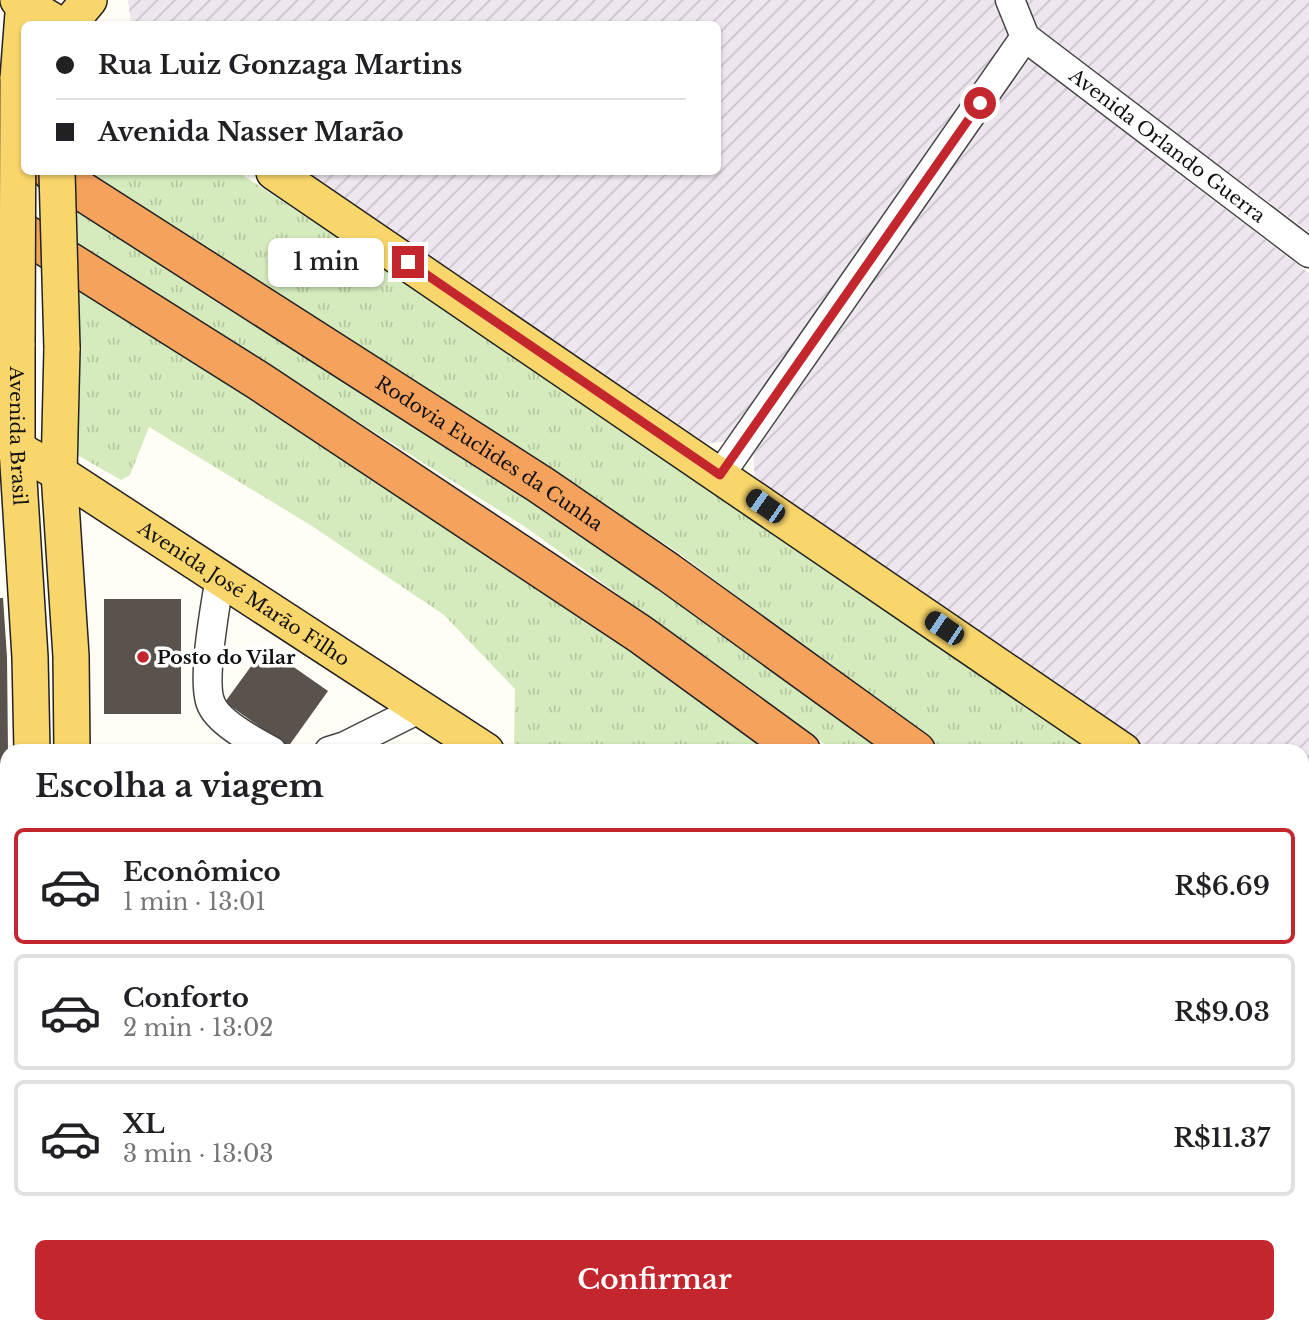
<!DOCTYPE html>
<html lang="pt">
<meta charset="utf-8">
<style>
body{margin:0;font-family:"Libre Baskerville",serif;background:#f2f2f2;color:#202124;height:100vh;display:flex;flex-direction:column;font-size:26px;white-space:nowrap}
*{box-sizing:border-box;margin:0}
p{font-size:23px;color:#757577}
.icon{flex:none;width:38px;height:38px;fill:none;stroke:currentColor;stroke-width:2;stroke-linecap:round;stroke-linejoin:round}
.map{position:relative;flex:1;overflow:hidden}
.details{position:absolute;left:0px;top:744px;width:1309px;height:590px;display:flex;flex-direction:column;background:#fff;border-radius:21px 21px 0 0;box-shadow:0 2px 5px #0004}
.details>*{flex:none}
.hud{position:absolute;left:21px;top:21px;width:700px;height:154px;border-radius:10px;box-shadow:0 2px 5px #0004;display:grid;align-content:center;height:154px;padding:0 35px;background:#fff}
.end{position:absolute;width:32px;height:32px;margin:-16px;border:9px solid #c4262e;background:#fff;box-shadow:0 0 0 4px #fff}
.from{border-radius:50%}
.bubble{position:absolute;height:49px;border-radius:10px;background:#fff;box-shadow:0 2px 5px #0004;font-size:23px;font-weight:600;line-height:49px;text-align:center}
.car{position:absolute;width:21px;height:42px;margin:-21px -10px;border-radius:9px;box-shadow:0 0 5px 2px #0007;background:linear-gradient(#222 24%,#8ab4d8 0 40%,#222 0 76%,#8ab4d8 0 86%,#222 0)}
.hud b{display:flex;align-items:center;gap:24px;height:66px;font-size:26px}
.hud b+b{border-top:2px solid #e0e0e0}
.hud i{width:18px;height:18px;background:#202124}
ul{padding:0;list-style:none}
li{display:flex;align-items:center;gap:21px;height:116px;margin:0 14px 10px;padding:0 21px;border:4px solid #e0e0e0;border-radius:10px}
li div{flex:1}
li b{display:block;font-size:26px}
li em{font-style:normal;font-weight:600}
li.current{border-color:#c4262e}
li>.icon{width:63px;height:63px;stroke-width:1.5}
h2{padding:0 35px;font-size:32px;line-height:84px}
.action{display:flex;gap:14px;margin-top:auto;padding:14px 35px}
.action a{flex:1;height:80px;border-radius:10px;background:#c4262e;color:#fff;font-size:28px;font-weight:600;line-height:80px;text-align:center}
.map>svg:first-child{display:block}
.industrial{fill:url(#industrial-furrows)}
.grass{fill:url(#grass-tufts)}
.building{fill:#5a524d}
.lines{fill:none;stroke-linecap:round;stroke-linejoin:round}
.minor-casing{stroke:#444;stroke-width:31}
.major-casing{stroke:#222;stroke-width:38}
.highway-casing{stroke:#222;stroke-width:41}
.minor{stroke:#fff;stroke-width:28}
.major{stroke:#f9d66b;stroke-width:35}
.highway{stroke:#f5a25d;stroke-width:38}
.major-bridge-casing{stroke:#222;stroke-width:38;stroke-linecap:butt}
.major-bridge{stroke:#f9d66b;stroke-width:35}
.route{stroke:#c4262e;stroke-width:9}
.poi-dot{fill:#c4262e;stroke:#fff;stroke-width:2.5}
.labels{text-anchor:middle;dominant-baseline:central;stroke-width:7;stroke-linejoin:round;paint-order:stroke}
.street-label{font-size:19px;fill:#111;stroke:#fff}
.poi-label{font-size:19px;font-weight:bold;fill:#111;stroke:#fff;text-anchor:start}
</style>
<div class="map">
<svg width="1309" height="1333" viewBox="0 0 1309 1333">
<defs>
<pattern id="industrial-furrows" width="10" height="10" patternUnits="userSpaceOnUse" patternTransform="scale(1.75)"><rect width="10" height="10" fill="#eee6ef"/><path d="M-1 1l2-2M0 10L10 0M9 11l2-2" fill="none" stroke="#cbc4cc"/></pattern>
<pattern id="grass-tufts" width="24" height="20" patternUnits="userSpaceOnUse" patternTransform="scale(1.75)"><rect width="24" height="20" fill="#d5ebbd"/><path d="M3 7l-1-3M5 7V3M7 7l1-3M15 17l-1-3M17 17v-4M19 17l1-3" fill="none" stroke="#b6c8a1"/></pattern>
</defs>
<rect width="100%" height="100%" fill="#fffdf5"/>
<path class="industrial" d="M128 0H998L1008 38 737 428 724 442 706 443 308 172H718V24H131Z
M1024 0H1309V232L1047 38 1034 22Z
M1029 61H1039L1176 172 1309 273V865L1302 860V751H1145L755 480 753 456 1020 64Z"/>
<path class="grass" d="M76 172H238L722 493 1094 751H945L676 551Z
M75 201 536 493 897 751H834L524 526 75 244Z
M75 287C312 435 544 590 772 751H524L514 743 515 689 444 615 312 526 149 427 130 475 121 480 79 456 72 443Z
M1302 895 1309 899V1012L1302 1007Z
M1302 1134 1309 1139V1330L1302 1325Z"/>
<path class="building" d="M0 598H3L7 657 8 751 7 957 0 958Z
M104 599H181V714H104Z
M265 647 328 691 288 747 225 702Z
M123 1326H204V1333H123Z"/>
<g class="lines">
<defs>
<g id="minor">
<path id="s1" d="M1010 0 1025 37 1309 253"/>
<path d="M720 475 1025 37"/>
<path d="M220 577C216 603 200 685 212 706 221 724 255 742 272 751"/>
<path d="M329 751 345 746 421 708"/>
<path d="M517 1326V1333"/>
<path d="M1146 1326V1333"/>
</g>
<g id="major">
<path d="M18 0 58 24"/>
<path d="M69 24 89 0"/>
<path d="M18 79 24 0"/>
<path d="M274 172 1123 751"/>
<path id="s2" d="M17 343V448L30 657 32 751"/>
<path d="M62 348 59 473 71 656 72 751"/>
<path id="s3" d="M0 439 59 473 486 751"/>
<path d="M1302 874 1309 878"/>
<path d="M42 1326V1333"/>
<path d="M81 1326V1333"/>
<path d="M1274 1326 1282 1333"/>
</g>
<g id="highway">
<path id="s4" d="M52 172 541 485 668 572 916 751"/>
<path d="M0 218 259 381 640 634 801 751"/>
<path d="M1302 1023 1309 1028"/>
<path d="M1302 1111 1309 1116"/>
</g>
</defs>
<use href="#minor" class="minor-casing"/>
<use href="#major" class="major-casing"/>
<use href="#highway" class="highway-casing"/>
<use href="#minor" class="minor"/>
<use href="#major" class="major"/>
<use href="#highway" class="highway"/>
<defs>
<path id="major-bridge" d="M57 172 62 348
M17 343 18 79"/>
</defs>
<use href="#major-bridge" class="major-bridge-casing"/>
<use href="#major-bridge" class="major-bridge"/>
</g>
<g class="lines">
<path class="route" d="M408 262 720 475 980 103"/>
</g>
<circle class="poi-dot" cx="143" cy="657" r="7"/>
<g class="labels">
<g class="street-label">
<text stroke="none"><textPath href="#s1" startOffset="219">Avenida Orlando Guerra</textPath></text>
<text stroke="none"><textPath href="#s2" startOffset="93">Avenida Brasil</textPath></text>
<text stroke="none"><textPath href="#s4" startOffset="520">Rodovia Euclides da Cunha</textPath></text>
<text stroke="none"><textPath href="#s3" startOffset="289">Avenida José Marão Filho</textPath></text>
</g>
<g class="poi-label">
<text x="157" y="657">Posto do Vilar</text>
</g>
</g>
</svg>
<i class="end from" style="left:980px;top:103px"></i>
<i class="end" style="left:408px;top:262px"></i>
<div class="bubble" style="left:268px;top:238px;width:116px">1 min</div>
<i class="car" style="left:765px;top:506px;rotate:305deg"></i>
<i class="car" style="left:944px;top:628px;rotate:304deg"></i>
<div class="hud">
<b><i class="from"></i>Rua Luiz Gonzaga Martins</b>
<b><i></i>Avenida Nasser Marão</b>
</div>
<section class="details">
<h2>Escolha a viagem</h2>
<ul>
<li class="current"><svg class="icon" aria-label="car" viewBox="0 0 24 24"><path d="M5 17H2v-5l4-1 3-4h7l3 4 3 1v5h-3M9 17h6M6 11h13"/><circle cx="7" cy="17" r="2"/><circle cx="17" cy="17" r="2"/></svg><div><b>Econômico</b><p>1 min · 13:01</p></div><em>R$6.69</em></li>
<li><svg class="icon" aria-label="car" viewBox="0 0 24 24"><path d="M5 17H2v-5l4-1 3-4h7l3 4 3 1v5h-3M9 17h6M6 11h13"/><circle cx="7" cy="17" r="2"/><circle cx="17" cy="17" r="2"/></svg><div><b>Conforto</b><p>2 min · 13:02</p></div><em>R$9.03</em></li>
<li><svg class="icon" aria-label="car" viewBox="0 0 24 24"><path d="M5 17H2v-5l4-1 3-4h7l3 4 3 1v5h-3M9 17h6M6 11h13"/><circle cx="7" cy="17" r="2"/><circle cx="17" cy="17" r="2"/></svg><div><b>XL</b><p>3 min · 13:03</p></div><em>R$11.37</em></li>
</ul>
<div class="action"><a>Confirmar</a></div>
</section>
</div>
